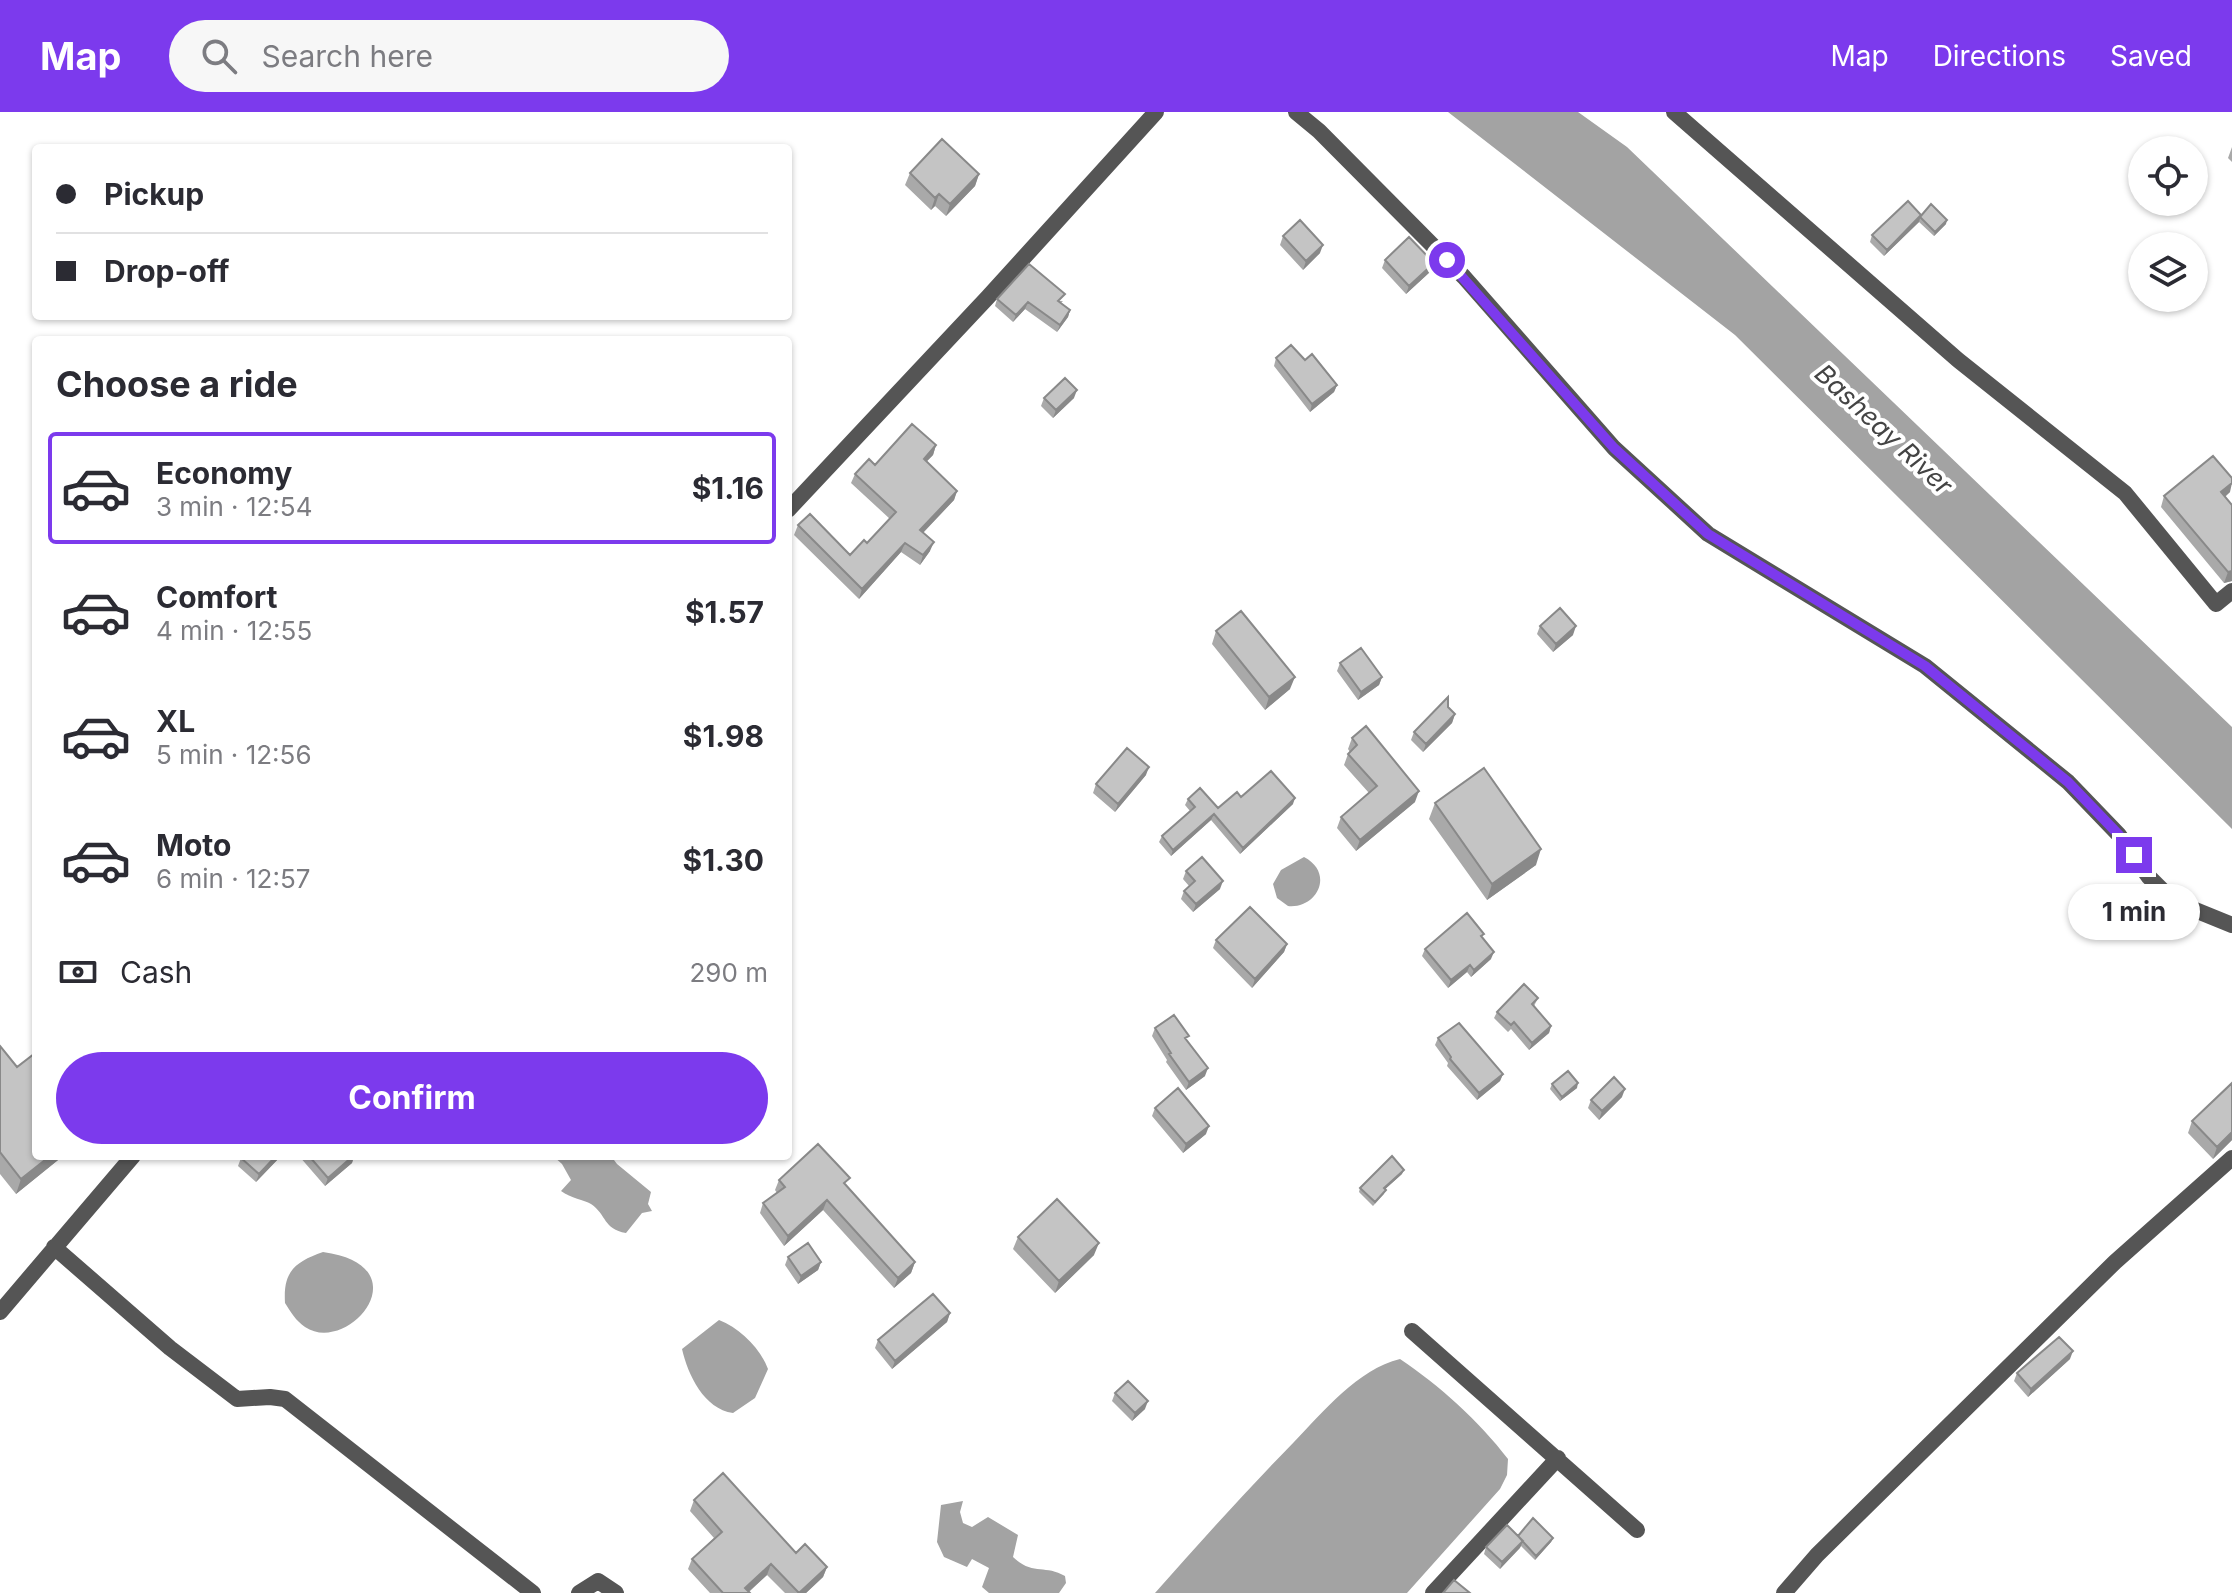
<!DOCTYPE html>
<meta charset="utf-8">
<style>
body{margin:0;font-family:Inter,sans-serif;background:#f7f7f7;color:#2b2b33;height:100vh;display:flex;flex-direction:column;font-size:30px;white-space:nowrap}
*{box-sizing:border-box;margin:0}
p{font-size:26px;color:#7c7c81}
.icon{flex:none;width:44px;height:44px;fill:none;stroke:currentColor;stroke-width:2;stroke-linecap:round;stroke-linejoin:round}
.map{position:relative;flex:1;overflow:hidden}
.panel{position:absolute;left:32px;top:224px;width:760px;height:824px;display:flex;flex-direction:column;background:#fff;border-radius:8px;box-shadow:0 2px 6px #0004}
.panel>*{flex:none}
.guide{position:absolute;left:32px;top:32px;width:760px;height:176px;border-radius:8px;box-shadow:0 2px 6px #0004;display:grid;align-content:center;height:176px;padding:0 24px;background:#fff}
.buttons{position:absolute;left:2128px;top:24px;display:grid;gap:16px}
.buttons a{display:grid;place-items:center;width:80px;height:80px;border-radius:50%;background:#fff;box-shadow:0 2px 6px #0004;font-size:40px}
.end{position:absolute;width:36px;height:36px;margin:-18px;border:10px solid #7c3aed;background:#fff;box-shadow:0 0 0 4px #fff}
.from{border-radius:50%}
.bubble{position:absolute;height:56px;border-radius:28px;background:#fff;box-shadow:0 2px 6px #0004;font-size:26px;font-weight:700;line-height:56px;text-align:center}
.guide b{display:flex;align-items:center;gap:28px;height:76px;font-size:30px}
.guide b+b{border-top:2px solid #e1e1e2}
.guide i{width:20px;height:20px;background:#2b2b33}
ul{padding:0;list-style:none}
li{display:flex;align-items:center;gap:24px;height:112px;margin:0 16px 12px;padding:0 8px;border:4px solid transparent;border-radius:8px}
li div{flex:1}
li b{display:block;font-size:30px}
li em{font-style:normal;font-weight:700}
li.active{border-color:#7c3aed}
li>.icon{width:72px;height:72px;stroke-width:1.5}
h2{padding:0 24px;font-size:36px;line-height:96px}
.pay{display:flex;align-items:center;gap:20px;height:88px;padding:0 24px;font-size:30px}
.pay p{margin-inline-start:auto}
.action{display:flex;gap:16px;margin-top:auto;padding:16px 24px}
.action a{flex:1;height:92px;border-radius:48px;background:#7c3aed;color:#fff;font-size:32px;font-weight:700;line-height:92px;text-align:center}
header{display:flex;align-items:center;gap:48px;box-sizing:border-box;height:112px;padding:0 40px;background:#7c3aed;color:#fff}
header strong{font-size:38px}
nav{display:flex;gap:44px;margin-inline-start:auto;font-size:28px}
.search{width:560px;height:72px;background:#f7f7f7;display:flex;align-items:center;gap:20px;box-sizing:border-box;padding:0 28px;border-radius:44px;color:#7c7c81;font-size:30px}
.map>svg:first-child{display:block}
.water{fill:#a3a3a3}
.lines{fill:none;stroke-linecap:round;stroke-linejoin:round}
.minor{stroke:#555;stroke-width:16}
.tertiary{stroke:#555;stroke-width:16}
.wall{fill:#a9a9a9}
.shaded-wall{fill:#898989}
.building{fill:#c4c4c4;stroke:#898989;stroke-width:2}
.route{stroke:#7c3aed;stroke-width:10}
.labels{text-anchor:middle;dominant-baseline:central;stroke-width:8;stroke-linejoin:round;paint-order:stroke}
.water-label{font-size:26px;font-style:italic;fill:#444;stroke:#fff}
</style>
<header>
<strong>Map</strong>
<div class="search"><svg class="icon" aria-label="search" viewBox="0 0 24 24"><circle cx="10" cy="10" r="6"/><path d="M15 15l6 6"/></svg>Search here</div>
<nav><a>Map</a><a>Directions</a><a>Saved</a></nav>
</header>
<div class="map">
<svg width="2232" height="1481" viewBox="0 0 2232 1481">
<rect width="100%" height="100%" fill="#fff"/>
<path class="water" d="M1448 0H1578L1627 35 2232 615V717L1735 223Z
M1304 745C1335 761 1317 797 1288 794L1277 786 1273 772 1281 758Z
M553 1044H611L617 1052 651 1080 648 1092 652 1099 642 1101 626 1121C603 1117 607 1103 591 1092 584 1088 571 1086 561 1079L571 1068 562 1052Z
M323 1140C424 1154 348 1244 305 1215 296 1209 290 1199 285 1191 283 1159 295 1150 323 1140Z
M719 1208C740 1216 760 1236 768 1257L755 1286 733 1301C704 1297 688 1263 682 1237Z
M1400 1247C1439 1273 1479 1309 1508 1347L1507 1363 1500 1377 1407 1481H1155C1201 1429 1246 1379 1294 1330 1323 1300 1358 1257 1400 1247Z
M963 1389 960 1400 963 1411 972 1415 988 1405 1018 1423 1013 1445C1033 1464 1045 1452 1065 1464L1066 1471 1059 1481H989L982 1475 989 1456 972 1447 967 1455 944 1445 937 1430 941 1393Z"/>
<g class="lines">
<path class="minor" d="M1296 0 1319 19 1464 165 1614 336 1708 422 1925 554 2068 670 2119 723 2148 764 2173 789 2232 813
M1674 0 1958 248 2125 381 2216 492 2232 479
M788 398 988 185 1156 0
M54 1135 170 1236 237 1287 270 1285 285 1287 533 1481
M0 1200 133 1044
M1412 1219 1637 1418
M579 1481 598 1469 616 1481
M1433 1481 1558 1346"/>
<path class="tertiary" d="M1784 1481 1817 1443 2115 1150 2232 1046"/>
</g>
<path class="wall" d="M2232 35V50L2228 46Z
M910 61 979 62 975 74 946 104 935 94 931 98 905 73Z
M1921 103 1946 112 1934 124 1919 110 1884 144 1870 130 1872 123Z
M1283 124 1320 141 1303 158 1280 133Z
M1385 148 1431 159 1406 182 1382 156Z
M997 187 1063 189 1061 191 1070 198 1068 205 1057 220 1025 197 1013 210 995 194Z
M1276 246 1305 248 1337 273 1334 280 1310 300 1274 254Z
M1044 286H1074L1053 306 1041 294Z
M936 333 933 343 926 350 957 379 954 388 923 421 930 439 920 453 901 440 859 487 794 423 798 413 850 443 867 431 890 407 851 371 855 362 875 353Z
M2230 380 2225 385 2232 393V469L2224 471 2161 395 2164 384Z
M1540 514 1573 523 1553 540 1537 522Z
M1216 519 1290 577 1265 598 1212 532Z
M1340 551 1382 565 1379 573 1358 588 1337 559Z
M1448 595 1455 602 1452 611 1423 640 1411 628 1414 620Z
M1352 626 1415 690 1356 739 1337 716 1341 705 1369 681 1344 653 1348 642 1350 640 1348 637Z
M1146 663 1115 700 1093 681 1096 672Z
M1241 685 1293 692 1240 742 1211 708 1171 744 1159 730 1162 724 1190 699 1185 693 1188 687 1218 696Z
M1435 691 1536 753 1487 788 1429 707Z
M1186 759 1220 777 1193 800 1181 787 1184 779 1189 774 1183 767Z
M1482 826 1491 847 1471 865 1467 860 1448 876 1422 844 1425 837Z
M1216 828 1287 832 1284 840 1252 876 1213 836Z
M1538 886 1534 894 1551 914 1549 921 1529 938 1511 917 1508 920 1494 906 1497 900Z
M1155 916 1187 928 1205 964 1186 978 1166 950 1167 948 1152 924Z
M1438 926 1503 962 1500 969 1477 988 1447 954 1448 951 1435 933Z
M0 934 36 1044H63L16 1082 0 1062Z
M2232 971V1028L2213 1047 2188 1021 2192 1009Z
M1552 972 1577 976 1560 989 1550 977Z
M1622 985 1599 1008 1588 996 1591 988Z
M1155 996 1206 1022 1183 1041 1152 1004Z
M281 1044 256 1070 238 1054 241 1046Z
M299 1044H354L352 1051 325 1074Z
M1402 1062 1385 1077 1384 1082 1373 1094 1359 1080 1360 1076Z
M779 1068 847 1074 915 1150 911 1161 894 1176 823 1098 784 1134 760 1101 763 1091 777 1081 775 1078Z
M1018 1125 1094 1143 1055 1181 1013 1137Z
M788 1145 821 1150 818 1158 798 1172 785 1153Z
M950 1201 947 1210 892 1257 875 1236 878 1228Z
M2070 1247 2028 1285 2014 1269 2017 1261Z
M1115 1281 1145 1297 1132 1309 1112 1289Z
M694 1388 796 1441 827 1455 823 1465 806 1481H785L767 1463 749 1480 750 1481H710L688 1457 692 1447 714 1426 690 1399Z
M1518 1424 1553 1426 1551 1430 1535 1448 1521 1434 1500 1457 1484 1442 1486 1435Z"/>
<path class="shaded-wall" d="M979 62 975 74 946 104 950 92Z
M939 82 935 94 931 98 935 86Z
M1921 103 1919 110 1884 144 1887 138Z
M1947 108 1946 112 1934 124 1935 120Z
M1323 133 1320 141 1303 158 1306 149Z
M1434 151 1431 159 1406 182 1409 174Z
M1028 190 1025 197 1013 210 1016 203Z
M1070 198 1068 205 1057 220 1060 213Z
M1337 273 1334 280 1310 300 1312 292Z
M1077 278 1074 286 1053 306 1056 298Z
M936 333 933 343 920 356 924 347Z
M2232 371 2230 380 2217 391 2221 380Z
M957 379 954 388 916 428 920 418Z
M934 430 930 439 920 453 923 443Z
M905 431 901 440 859 487 862 477Z
M2232 459V469L2224 471 2228 460Z
M1576 514 1573 523 1553 540 1556 532Z
M1295 565 1290 577 1265 598 1269 585Z
M1382 565 1379 573 1358 588 1361 580Z
M1455 602 1452 611 1423 640 1426 632Z
M1149 655 1146 663 1115 700 1118 692Z
M1419 679 1415 690 1356 739 1360 728Z
M1295 686 1293 692 1240 742 1243 736Z
M1214 702 1211 708 1171 744 1173 738Z
M1541 737 1536 753 1487 788 1492 772Z
M1223 769 1220 777 1193 800 1196 792Z
M1287 832 1284 840 1252 876 1255 867Z
M1494 840 1491 847 1471 865 1474 858Z
M1470 853 1467 860 1448 876 1451 868Z
M1551 914 1549 921 1529 938 1532 931Z
M1208 956 1205 964 1186 978 1189 970Z
M1503 962 1500 969 1477 988 1479 981Z
M1578 971 1577 976 1560 989 1562 985Z
M1625 977 1622 985 1599 1008 1602 999Z
M1209 1014 1206 1022 1183 1041 1186 1032Z
M2232 1020V1028L2213 1047 2217 1035Z
M50 1044H63L16 1082 21 1067Z
M276 1044H281L256 1070 259 1062Z
M353 1044H354L352 1051 325 1074 328 1066Z
M1404 1058 1402 1062 1382 1080 1384 1076Z
M827 1088 823 1098 784 1134 788 1124Z
M1099 1131 1094 1143 1055 1181 1059 1169Z
M821 1150 818 1158 798 1172 801 1164Z
M915 1150 911 1161 894 1176 898 1166Z
M950 1201 947 1210 892 1257 895 1249Z
M2073 1239 2070 1247 2028 1285 2031 1277Z
M1148 1289 1145 1297 1132 1309 1135 1301Z
M1553 1426 1551 1430 1535 1448 1536 1444Z
M1523 1429 1520 1436 1500 1457 1502 1450Z
M771 1452 767 1463 747 1481 745 1476Z
M827 1455 823 1465 806 1481H799Z"/>
<path class="building" d="M942 27 979 62 950 92 939 82 935 86 910 61Z
M1908 89 1921 103 1887 138 1872 123Z
M1931 92 1947 108 1935 120 1920 105Z
M1300 108 1323 133 1306 149 1283 124Z
M1409 125 1434 151 1409 174 1385 148Z
M1029 152 1065 182 1058 189 1070 198 1060 213 1028 190 1016 203 997 187Z
M1291 233 1305 248 1312 242 1337 273 1312 292 1276 246Z
M1065 266 1077 278 1056 298 1044 286Z
M912 312 936 333 924 347 957 379 920 418 934 430 923 443 905 431 862 477 798 413 810 402 850 443 864 428 867 431 896 400 855 362 869 347 875 353Z
M2213 344 2232 366V371L2221 380 2232 393V459L2228 460 2164 384Z
M1560 496 1576 514 1556 532 1540 514Z
M1241 499 1295 565 1269 585 1216 519Z
M1361 536 1382 565 1361 580 1340 551Z
M1448 585V595L1455 602 1426 632 1414 620Z
M1366 614 1419 679 1360 728 1341 705 1377 674 1348 642 1357 633 1352 626Z
M1127 636 1149 655 1118 692 1096 672Z
M1484 656 1541 737 1492 772 1435 691Z
M1271 659 1295 686 1243 736 1214 702 1173 738 1162 724 1195 695 1188 687 1200 676 1218 696 1237 680 1241 685Z
M1202 745 1223 769 1196 792 1184 779 1195 769 1186 759Z
M1250 795 1287 832 1255 867 1216 828Z
M1467 801 1484 822 1481 824 1494 840 1474 858 1470 853 1451 868 1425 837Z
M1524 872 1538 886 1532 892 1551 914 1532 931 1514 910 1511 913 1497 900Z
M1174 903 1189 924 1185 926 1208 956 1189 970 1169 942 1171 941 1155 916Z
M1459 911 1503 962 1479 981 1450 947 1451 945 1438 926Z
M0 934 17 955 34 942 36 945V1044H50L21 1067 0 1040Z
M1568 959 1578 971 1562 985 1552 972Z
M1614 965 1625 977 1602 999 1591 988Z
M2232 971V1020L2217 1035 2192 1009Z
M1178 976 1209 1014 1186 1032 1155 996Z
M818 1032 850 1066 844 1071 915 1150 898 1166 827 1088 788 1124 763 1091 785 1075 779 1068Z
M243 1044H276L259 1062 241 1046Z
M309 1044H353L328 1066Z
M1392 1044 1404 1058 1384 1076 1386 1078 1375 1090 1360 1076Z
M1057 1087 1099 1131 1059 1169 1018 1125Z
M808 1131 821 1150 801 1164 788 1145Z
M933 1182 950 1201 895 1249 878 1228Z
M2059 1225 2073 1239 2031 1277 2017 1261Z
M1128 1269 1148 1289 1135 1301 1115 1281Z
M723 1361 796 1441 805 1432 827 1455 799 1481 771 1452 745 1476 750 1481H723L692 1447 722 1420 694 1388Z
M1533 1406 1553 1426 1536 1444 1518 1424Z
M1507 1413 1523 1429 1502 1450 1486 1435Z
M1454 1468 1470 1481H1443Z"/>
<g class="lines">
<path class="route" d="M1447 148 1614 336 1708 422 1925 554 2068 670 2119 723 2134 743"/>
</g>
<g class="labels">
<g class="water-label">
<text transform="translate(1884 317) rotate(43)">Basheay River</text>
</g>
</g>
</svg>
<div class="buttons">
<a><svg class="icon" aria-label="locate" viewBox="0 0 24 24"><circle cx="12" cy="12" r="6"/><path d="M12 2v4M12 18v4M2 12h4M18 12h4"/></svg></a>
<a><svg class="icon" aria-label="layers" viewBox="0 0 24 24"><path d="M12 4l9 5-9 5-9-5zM3 14l9 5 9-5"/></svg></a>
</div>
<i class="end from" style="left:1447px;top:148px"></i>
<i class="end" style="left:2134px;top:743px"></i>
<div class="bubble" style="left:2068px;top:772px;width:132px">1 min</div>
<div class="guide">
<b><i class="from"></i>Pickup</b>
<b><i></i>Drop-off</b>
</div>
<section class="panel">
<h2>Choose a ride</h2>
<ul>
<li class="active"><svg class="icon" aria-label="car" viewBox="0 0 24 24"><path d="M5 17H2v-5l4-1 3-4h7l3 4 3 1v5h-3M9 17h6M6 11h13"/><circle cx="7" cy="17" r="2"/><circle cx="17" cy="17" r="2"/></svg><div><b>Economy</b><p>3 min · 12:54</p></div><em>$1.16</em></li>
<li><svg class="icon" aria-label="car" viewBox="0 0 24 24"><path d="M5 17H2v-5l4-1 3-4h7l3 4 3 1v5h-3M9 17h6M6 11h13"/><circle cx="7" cy="17" r="2"/><circle cx="17" cy="17" r="2"/></svg><div><b>Comfort</b><p>4 min · 12:55</p></div><em>$1.57</em></li>
<li><svg class="icon" aria-label="car" viewBox="0 0 24 24"><path d="M5 17H2v-5l4-1 3-4h7l3 4 3 1v5h-3M9 17h6M6 11h13"/><circle cx="7" cy="17" r="2"/><circle cx="17" cy="17" r="2"/></svg><div><b>XL</b><p>5 min · 12:56</p></div><em>$1.98</em></li>
<li><svg class="icon" aria-label="car" viewBox="0 0 24 24"><path d="M5 17H2v-5l4-1 3-4h7l3 4 3 1v5h-3M9 17h6M6 11h13"/><circle cx="7" cy="17" r="2"/><circle cx="17" cy="17" r="2"/></svg><div><b>Moto</b><p>6 min · 12:57</p></div><em>$1.30</em></li>
</ul>
<div class="pay"><svg class="icon" aria-label="cash" viewBox="0 0 24 24"><path d="M3 7h18v10H3z"/><circle cx="12" cy="12" r="2"/></svg>Cash<p>290 m</p></div>
<div class="action"><a>Confirm</a></div>
</section>
</div>
